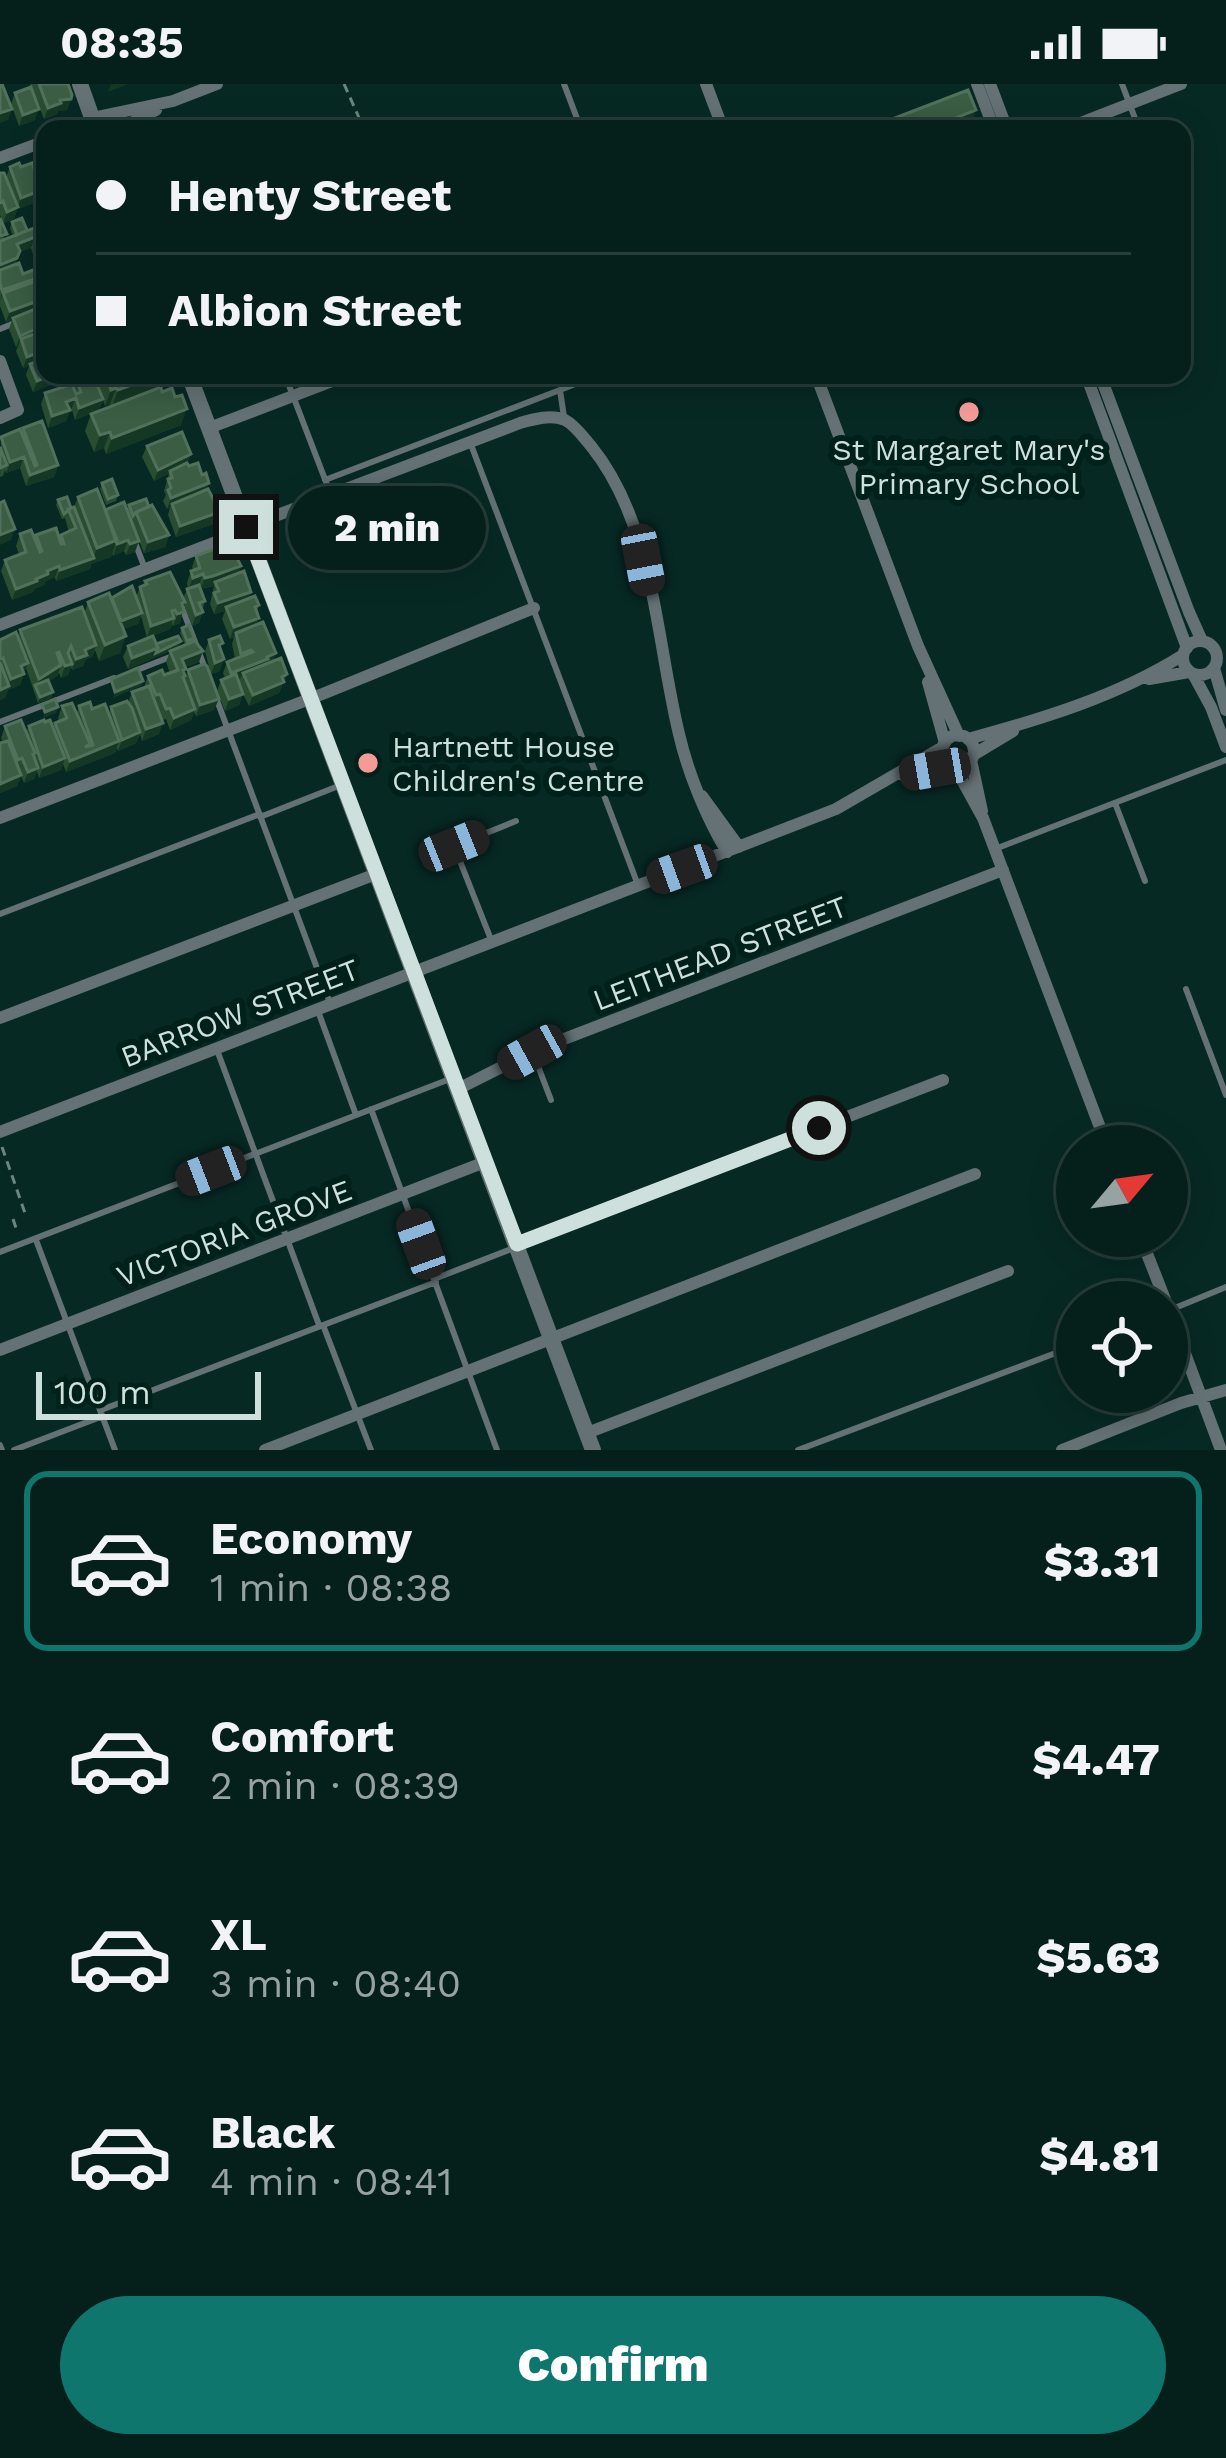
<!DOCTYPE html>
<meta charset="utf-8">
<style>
body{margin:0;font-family:"Work Sans",sans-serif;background:#132c28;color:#f1f3f6;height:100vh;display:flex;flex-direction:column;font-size:45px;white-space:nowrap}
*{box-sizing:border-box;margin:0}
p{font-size:39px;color:#97a2a3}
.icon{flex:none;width:66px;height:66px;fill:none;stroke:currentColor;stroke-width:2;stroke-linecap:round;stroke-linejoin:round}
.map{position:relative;height:1366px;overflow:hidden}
.details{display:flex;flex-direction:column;background:#051f1b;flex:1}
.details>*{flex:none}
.hud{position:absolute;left:36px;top:36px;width:1155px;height:264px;border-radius:24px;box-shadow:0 6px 30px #0003,0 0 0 3px #263d3a;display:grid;align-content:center;height:264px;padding:0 60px;background:#051f1b}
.needle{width:78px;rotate:61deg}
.tools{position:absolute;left:1056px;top:1041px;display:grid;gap:24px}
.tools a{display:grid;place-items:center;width:132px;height:132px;border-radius:50%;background:#051f1b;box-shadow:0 6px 30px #0003,0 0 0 3px #263d3a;font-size:60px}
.scale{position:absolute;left:36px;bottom:30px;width:225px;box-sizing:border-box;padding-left:12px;border:6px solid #cee0dc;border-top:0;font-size:33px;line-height:42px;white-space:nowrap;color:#cee0dc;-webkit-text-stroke:9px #00201a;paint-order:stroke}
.end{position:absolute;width:54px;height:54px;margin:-27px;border:15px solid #cee0dc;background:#111;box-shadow:0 0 0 6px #111}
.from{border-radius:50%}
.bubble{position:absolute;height:84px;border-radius:42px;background:#051f1b;box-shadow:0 6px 30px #0003,0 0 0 3px #263d3a;font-size:39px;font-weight:800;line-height:84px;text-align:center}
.car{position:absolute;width:36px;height:72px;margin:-36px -18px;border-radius:15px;box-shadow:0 0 9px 3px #0007;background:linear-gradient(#222 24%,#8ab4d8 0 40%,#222 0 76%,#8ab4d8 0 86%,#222 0)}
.hud b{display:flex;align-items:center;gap:42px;height:114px;font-size:45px}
.hud b+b{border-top:3px solid #263d3a}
.hud i{width:30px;height:30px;background:#f1f3f6}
ul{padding:21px 0 0;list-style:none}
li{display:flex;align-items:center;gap:36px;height:180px;margin:0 24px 18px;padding:0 36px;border:6px solid transparent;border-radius:24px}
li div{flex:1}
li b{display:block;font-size:45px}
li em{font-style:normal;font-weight:800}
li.on{border-color:#0f766e}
li>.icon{width:108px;height:108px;stroke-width:1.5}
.primary-button{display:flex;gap:24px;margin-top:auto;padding:24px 60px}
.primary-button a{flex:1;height:138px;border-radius:72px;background:#0f766e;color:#fff;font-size:48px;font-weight:800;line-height:138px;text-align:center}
.status{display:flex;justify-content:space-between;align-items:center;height:84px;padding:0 60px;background:#051f1b;direction:ltr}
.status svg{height:33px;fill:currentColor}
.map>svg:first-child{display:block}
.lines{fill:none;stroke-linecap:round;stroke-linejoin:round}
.path{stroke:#6b8581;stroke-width:3;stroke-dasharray:9 6;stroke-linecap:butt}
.service{stroke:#647275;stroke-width:6}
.minor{stroke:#647275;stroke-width:12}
.tertiary{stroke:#647275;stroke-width:16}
.wall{fill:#284d31}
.shaded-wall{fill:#143824}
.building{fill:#3a5d43;stroke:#51715b;stroke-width:3}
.route{stroke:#cee0dc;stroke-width:15}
.poi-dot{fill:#f59b97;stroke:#00201a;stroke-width:4.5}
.labels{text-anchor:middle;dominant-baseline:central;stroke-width:12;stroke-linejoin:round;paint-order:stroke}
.poi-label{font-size:30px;fill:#cee0dc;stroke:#00201a}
.street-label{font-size:30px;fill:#cee0dc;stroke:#00201a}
</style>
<div class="status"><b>08:35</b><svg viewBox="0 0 49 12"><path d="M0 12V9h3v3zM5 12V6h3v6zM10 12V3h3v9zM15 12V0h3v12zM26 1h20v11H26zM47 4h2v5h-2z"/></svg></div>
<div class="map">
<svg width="1226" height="1366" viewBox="0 0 1226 1366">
<rect width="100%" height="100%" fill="#072924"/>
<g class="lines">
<path class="path" d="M344 0 364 45
M2 1063 25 1129
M13 1135 17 1147"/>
<path class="service" d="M564 0 581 45
M1122 0 1139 45
M1182 160 1185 166
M0 245 17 238
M285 291 331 411
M564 333 560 306 598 291
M470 358 638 801
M325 396 560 306
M134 456 144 482
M181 521 206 587
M132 588 170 573
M215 611 330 919
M0 638 114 594
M1115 719 1145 797
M260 733 341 701
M995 765 1226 676
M0 830 260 730
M492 858 454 762 516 737
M1186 905 1226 1011
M318 927 356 1031
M217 966 319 1241
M533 969 551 1016
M371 1025 497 1366
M36 1156 115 1366
M0 1168 450 995
M434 1195 514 1164
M1170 1226 1226 1203
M323 1241 371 1366
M101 1326 436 1198
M0 1361 2 1366
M14 1366 103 1332
M798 1366 1077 1261"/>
<path class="minor" d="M706 0 723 45
M977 0 994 45
M990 0 1007 45
M92 34 173 17 217 0
M105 45 131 39 156 26
M1065 45 1181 0
M0 74 45 57
M0 277 18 326 0 334
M816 291 918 562 959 652
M1086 291 1187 564
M1100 291 1189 528 1202 557
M209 344 348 291
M246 443 520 339C534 335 551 330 565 336 575 341 584 354 591 362 654 440 656 555 679 650 688 689 706 733 727 768
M0 541 247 446
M1183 574a17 17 0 1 1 34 0a17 17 0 1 1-34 0Z
M1214 584 1226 626
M1193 590 1211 623 1226 663
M1149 595 1189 588
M928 598 945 659
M942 667a16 16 0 1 1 32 0a16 16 0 1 1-32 0Z
M968 655C1042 635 1118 612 1183 571
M973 671 1013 647
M971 676 982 727
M955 683 983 734 1107 1062
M903 691 951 682
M702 712 739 763
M0 734 325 609 534 524
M0 934 376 790
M458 1005 533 967 1003 786
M0 1048 836 725 943 663
M1140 1152 1166 1218
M517 1160 943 996
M1167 1221 1221 1366
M0 1266 485 1078
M587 1349 1008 1187
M265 1366 975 1090
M1062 1366 1181 1319 1226 1306"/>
<path class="tertiary" d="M80 0 96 45
M189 291 593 1366"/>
</g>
<path class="wall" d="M30 0H68L72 11 67 26 58 27 57 30 44 35Z
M15 9 35 36 19 42 11 20Z
M45 71V114L35 89 41 72Z
M10 83 37 118 17 125 14 135 3 139 0 131V89L6 93Z
M0 133 4 155 13 152 10 144 12 138 27 146 42 141 43 166 33 170 31 164 19 168 15 181 38 202 45 291H69L67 294 33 308 26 291 29 282 23 284 16 267 18 262 16 263 9 245 12 236 6 238 0 222Z
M69 291H166L161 304 181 341 106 370 104 364 94 368 85 347 91 330 111 322 110 320 105 322 103 316 99 326 75 336 72 326H69L66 337 48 344 41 320 45 309 69 301 67 297Z
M23 344 58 381 54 393 26 402 20 384 6 389 5 386 3 392 0 393 1 353 21 350Z
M147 362 191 370 187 379 220 428 216 439 176 453 168 431 170 424 167 425 163 417 166 411 164 407 169 389 154 397 142 373Z
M102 399 118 411 116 417 106 421 100 405Z
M78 413 105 426H127L129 421 149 423 169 451 165 463 144 469 135 447V468L126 471 124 467 113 472 112 469 111 473 91 480 90 485 56 497 55 493 46 497 44 501 34 505 33 508 12 516 1 487 5 476 19 470 16 462 20 450 35 455 36 451 60 455 61 451 69 448 65 434 62 435 56 421 58 416 71 424 74 423Z
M196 472 241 482 239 489 251 508 249 514 259 521 257 527V540L273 577 287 590 279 609 249 622 243 610 239 621 225 627 217 607 221 596 225 594 223 589 227 578 235 575 232 560 234 553 230 555 222 535 225 527 214 530 210 520 214 502 200 505 205 517 199 539 192 542 184 521 180 539 173 542 172 540 170 545 147 554 141 532 138 540 123 545 120 569 99 577 95 566 92 573 86 575 83 582 72 586 71 583 68 591 61 594 59 589 57 592 49 597 53 608 51 614 38 619 26 584 20 601 8 606 5 614 0 616V556L18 553 20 546 84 530 88 518 136 513 140 503 143 502 145 497 183 514 188 504 187 499 191 487 193 486 192 483Z
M182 544 194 554 193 558 199 578 185 583 184 596 188 586 214 626 196 632 194 628 191 636 170 646 166 635 162 636 159 650 142 657 140 650 136 659 118 667 117 664 115 669 66 688 63 680 61 686 39 694 37 687 34 695 24 699 21 692 17 702 0 709V659L3 658 1 654 5 642 26 648 29 642 53 645 55 639 59 637 58 634 62 622 77 629 79 622 109 629 111 623 128 619 132 608 144 603 148 592 164 591 170 589 166 578 170 567 185 561 180 549Z
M209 556 221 566 220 587 211 590 205 567Z
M156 560 179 563 128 585 123 573 128 562Z"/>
<path class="shaded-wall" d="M111 0H128L108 8Z
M71 15 67 26 58 27 57 30 44 35 48 24 60 16Z
M12 25 8 36 0 39V29Z
M39 25 35 36 19 42 23 31Z
M976 26 970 43 965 45H928Z
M42 106 37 118 17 125 21 114Z
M18 123 14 135 3 139 7 128Z
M35 153 31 164 13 171 17 160Z
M45 156 43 166 33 170 37 159Z
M17 174 13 185 0 190V181Z
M41 193 37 204 3 209 0 217 2 206Z
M43 215 38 226 6 238 10 227Z
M45 241V246L21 255 18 262 16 263 20 252Z
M45 266V276L23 284 27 273Z
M52 291H69L67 294 33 308 37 297Z
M158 291H166L161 304 112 323 118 306Z
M116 304 110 320 105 322 111 306Z
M76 314 66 337 48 344 52 332 66 318Z
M103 315 99 326 75 336 79 324Z
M187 325 181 341 106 370 112 354Z
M110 348 104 364 94 368 100 351Z
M191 370 186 381 154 397 158 386Z
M24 373 20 384 6 389 10 378Z
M58 381 54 393 26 402 30 391Z
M209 399 205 410 172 420 170 424 167 425 171 414Z
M220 428 216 439 176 453 180 442Z
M15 445 11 456 0 461V451Z
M169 451 165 463 144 469 148 458Z
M117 456 111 473 91 480 90 485 56 497 60 486 93 474 97 464Z
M128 456 124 467 113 472 117 460Z
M139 457 135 468 126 471 130 460Z
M59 482 55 493 46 497 44 501 34 505 33 508 12 516 16 505Z
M241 482 237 493 215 498 214 502 200 505 205 494Z
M203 490 199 501 188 505 193 494Z
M251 508 247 519 226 523 225 527 214 530 218 519Z
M185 518 180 539 173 542 182 519Z
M175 526 170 545 147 554 151 542Z
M203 528 199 539 192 542 196 531Z
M142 529 138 540 117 548 121 537Z
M259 534 255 545 236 549 234 553 230 555 234 543Z
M126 552 120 569 99 577 105 561Z
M181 557 179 563 128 585 132 574Z
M96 561 92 573 86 575 83 582 72 586 76 575 85 566Z
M203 567 199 578 178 586 182 575Z
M276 569 272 581 243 589 240 595 227 600 231 589Z
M224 575 220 587 211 590 215 579Z
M28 579 20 601 8 606 5 614 0 616V606L8 603 11 595 21 582Z
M72 580 68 591 61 594 65 582Z
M61 581 57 592 35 606 39 595Z
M287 590 279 609 249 622 253 611Z
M143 597 141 602 113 614 115 608Z
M53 608 51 614 38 619 40 613Z
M243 610 239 621 225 627 229 615Z
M219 615 214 626 196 632 200 621Z
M58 623 56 629 43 634 45 628Z
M195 625 191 636 170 646 174 634Z
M163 639 159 650 142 657 146 645Z
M140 648 136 659 118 667 122 656Z
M119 657 115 669 66 688 70 677Z
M65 674 61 686 39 694 43 683Z
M38 684 34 695 24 699 28 688Z
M21 691 17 702 0 709V700Z"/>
<path class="building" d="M0 0H2L12 25 0 29Z
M39 0H68L72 11 71 15 60 16 61 19 48 24Z
M31 3 39 25 23 31 15 9Z
M968 6 976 26 928 45H884L882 39Z
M19 79 21 83 32 79 42 106 21 114 10 83Z
M0 89H4L18 123 7 128 3 117 0 119Z
M0 134 7 150 0 152Z
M22 134 27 146 17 151 12 138Z
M42 141 45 156 37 159 35 153 17 160 20 167 17 174 0 181V157Z
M19 179 23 190 38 184 41 193 2 206 0 200V186Z
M36 197 43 215 10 227 3 209Z
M40 223 45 241 20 252 13 234Z
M45 246V266L27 273 21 255Z
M45 274V291H52L37 297 30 280Z
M74 291H93L103 315 79 324 76 314 66 318 70 326 52 332 45 309 72 300 76 310 81 308Z
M106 291H158L118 306 116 304 111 306Z
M161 303 162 308 172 304 175 313 182 311 187 325 112 354 110 348 100 351 91 330Z
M42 337 58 381 30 391 24 373 10 378 1 353 20 345 35 382 37 381 23 344Z
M182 348 191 370 158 386 147 362Z
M0 363 7 381 0 384Z
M187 379 189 382 198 379 202 391 206 389 209 399 171 414 168 406 171 404 168 395 172 394 170 387Z
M112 395 118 411 108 415 102 399Z
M97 405 117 456 97 464 78 413Z
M208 405 220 428 180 442 172 420Z
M67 413 71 424 64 430 58 416Z
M146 415 149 423 136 428 133 432 129 421Z
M4 417 15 445 0 451V419Z
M124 418 139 457 130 460 128 456 117 460 105 426Z
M152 421 169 451 148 458 136 428Z
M74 423 94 474 60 486 59 482 47 487 48 490 36 495 37 497 16 505 5 476 26 468 20 450 31 446 40 468 42 467 36 451 56 444 61 460H64L61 451 76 444 68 425Z
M229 459 241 482 213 492 205 494 203 490 193 494 191 487 200 484 196 472Z
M244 487 251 508 218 519 214 509 219 507 215 498Z
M170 488 185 518 182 519 184 528 177 530 175 526 172 527 174 534 151 542 140 503 147 500 145 497Z
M199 501 205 517 199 519 203 528 196 531 187 505Z
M132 502 142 529 121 537 112 514Z
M109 509 126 552 105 561 88 518Z
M255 512 259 521 255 523 259 534 234 543 226 523Z
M82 523 96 561 85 566 87 571 76 575 71 562 68 569 72 580 65 582 59 568 57 569 61 581 39 595 20 546Z
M263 538 276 569 267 573 268 575 231 589 227 578 253 568 251 566 241 570 236 549Z
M189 541 194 554 187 557 182 544Z
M16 548 28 579 21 582 24 590 11 595 3 574 0 575V556Z
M153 552 158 564 132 574 128 562Z
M178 552 181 557 156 569 158 564 156 560Z
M220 552 223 559 219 561 224 575 215 579 209 556Z
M195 557 203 567 182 575 186 585 183 586 185 592 183 593 195 625 174 634 170 624 166 625 160 610 156 611 148 592 162 586 164 591 178 586 170 567Z
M281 574 287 590 282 593 284 598 253 611 243 589Z
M0 578 9 602 0 606Z
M204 580 207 582 219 615 200 621 188 586Z
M138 584 143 597 115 608 111 595Z
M236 590 243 610 229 615 221 596Z
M48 596 53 608 40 613 35 601Z
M149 602 163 639 146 645 132 608Z
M55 615 58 623 45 628 42 621Z
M127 617 132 624 140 648 122 656 111 623Z
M90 618 92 625 105 620 119 657 70 677 55 639 67 634 62 622 72 619 90 660 85 663 93 661 79 622Z
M21 636 35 669 33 670 38 684 28 688 22 674 18 676 5 642Z
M44 636 45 638 50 636 65 674 43 683 29 642Z
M8 657 21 691 0 700V659Z"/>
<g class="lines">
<path class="route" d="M246 443 517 1160 819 1044"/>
</g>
<g class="poi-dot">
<circle cx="969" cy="328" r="12"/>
<circle cx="368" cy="679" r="12"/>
</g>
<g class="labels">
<g class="poi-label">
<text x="969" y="365">St Margaret Mary's<tspan x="969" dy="34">Primary School</tspan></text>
<text x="392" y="662" text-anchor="start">Hartnett House<tspan x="392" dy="34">Children's Centre</tspan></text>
</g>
<g class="street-label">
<text transform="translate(720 869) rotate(-21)">LEITHEAD STREET</text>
<text transform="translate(240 929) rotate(-21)">BARROW STREET</text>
<text transform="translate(234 1149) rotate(-21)">VICTORIA GROVE</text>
</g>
</g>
</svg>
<div class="tools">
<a><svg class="needle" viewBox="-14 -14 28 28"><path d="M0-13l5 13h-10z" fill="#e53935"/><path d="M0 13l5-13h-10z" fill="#97a2a3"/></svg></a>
<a><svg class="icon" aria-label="locate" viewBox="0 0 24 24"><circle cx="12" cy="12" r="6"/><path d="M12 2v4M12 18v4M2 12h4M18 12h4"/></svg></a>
</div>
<div class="scale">100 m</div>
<i class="end from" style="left:819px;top:1044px"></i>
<i class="end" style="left:246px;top:443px"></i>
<div class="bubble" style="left:288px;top:402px;width:198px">2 min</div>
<i class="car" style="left:643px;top:476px;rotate:169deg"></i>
<i class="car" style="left:935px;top:685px;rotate:260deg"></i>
<i class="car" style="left:454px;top:762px;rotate:68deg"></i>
<i class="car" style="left:682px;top:785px;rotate:250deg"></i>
<i class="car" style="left:532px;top:968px;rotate:241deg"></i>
<i class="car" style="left:211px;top:1087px;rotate:249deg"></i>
<i class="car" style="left:421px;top:1160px;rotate:340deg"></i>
<div class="hud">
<b><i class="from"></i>Henty Street</b>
<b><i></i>Albion Street</b>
</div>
</div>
<section class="details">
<ul>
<li class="on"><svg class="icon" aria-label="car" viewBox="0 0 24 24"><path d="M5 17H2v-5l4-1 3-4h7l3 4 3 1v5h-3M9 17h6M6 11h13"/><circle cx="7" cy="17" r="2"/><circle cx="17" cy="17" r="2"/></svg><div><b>Economy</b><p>1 min · 08:38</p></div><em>$3.31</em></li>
<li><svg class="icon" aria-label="car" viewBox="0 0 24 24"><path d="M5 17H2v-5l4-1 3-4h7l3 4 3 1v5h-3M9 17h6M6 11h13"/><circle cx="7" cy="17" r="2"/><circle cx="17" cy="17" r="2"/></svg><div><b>Comfort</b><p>2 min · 08:39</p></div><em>$4.47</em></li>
<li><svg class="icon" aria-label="car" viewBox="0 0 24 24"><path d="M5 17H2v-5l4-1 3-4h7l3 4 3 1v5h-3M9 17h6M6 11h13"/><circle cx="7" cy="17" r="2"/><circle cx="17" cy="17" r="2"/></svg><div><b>XL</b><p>3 min · 08:40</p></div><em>$5.63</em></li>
<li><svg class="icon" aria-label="car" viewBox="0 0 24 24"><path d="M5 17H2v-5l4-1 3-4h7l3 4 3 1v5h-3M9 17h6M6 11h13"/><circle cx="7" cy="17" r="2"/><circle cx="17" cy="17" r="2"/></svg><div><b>Black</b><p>4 min · 08:41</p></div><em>$4.81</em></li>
</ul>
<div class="primary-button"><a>Confirm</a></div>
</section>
